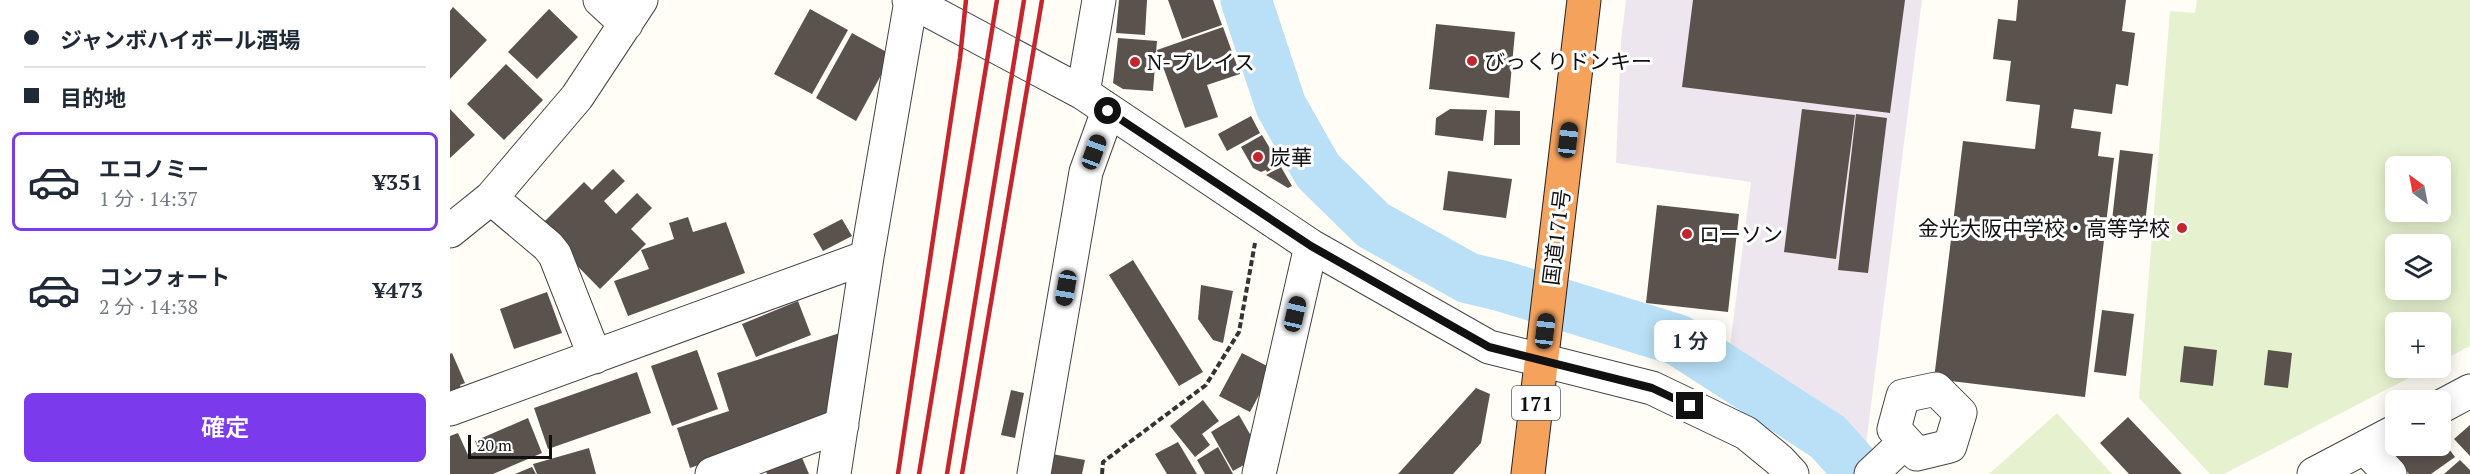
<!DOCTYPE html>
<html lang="ja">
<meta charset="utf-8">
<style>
body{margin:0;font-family:"PT Serif","Noto Sans JP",serif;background:#f2f2f3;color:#1f2937;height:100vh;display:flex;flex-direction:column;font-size:22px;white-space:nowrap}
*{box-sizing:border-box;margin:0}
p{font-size:20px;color:#747a83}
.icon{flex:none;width:33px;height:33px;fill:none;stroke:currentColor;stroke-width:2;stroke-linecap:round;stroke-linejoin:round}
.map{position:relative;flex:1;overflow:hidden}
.drawer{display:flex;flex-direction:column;background:#fff;width:450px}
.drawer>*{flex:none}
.guide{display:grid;align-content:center;height:132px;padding:0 24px;background:#fff}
.needle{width:39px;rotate:328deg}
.buttons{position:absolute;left:1935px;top:156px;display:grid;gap:12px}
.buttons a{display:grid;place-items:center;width:66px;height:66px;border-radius:9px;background:#fff;box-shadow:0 3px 15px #0003;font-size:30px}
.scale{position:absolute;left:18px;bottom:15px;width:84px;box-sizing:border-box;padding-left:6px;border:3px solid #111;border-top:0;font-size:16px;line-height:21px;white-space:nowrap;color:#111;-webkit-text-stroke:4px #fff;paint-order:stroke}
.end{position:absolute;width:27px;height:27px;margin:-14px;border:8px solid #111;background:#fff;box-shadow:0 0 0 3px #fff}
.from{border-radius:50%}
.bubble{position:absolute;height:42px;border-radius:9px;background:#fff;box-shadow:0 3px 15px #0003;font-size:20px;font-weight:600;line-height:42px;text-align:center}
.car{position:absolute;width:18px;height:36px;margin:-18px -9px;border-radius:8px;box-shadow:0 0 4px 2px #0007;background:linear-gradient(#222 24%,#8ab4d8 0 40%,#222 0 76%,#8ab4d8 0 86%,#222 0)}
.guide b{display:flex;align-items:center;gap:21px;height:57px;font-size:22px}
.guide b+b{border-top:2px solid #e0e1e3}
.guide i{width:15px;height:15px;background:#1f2937}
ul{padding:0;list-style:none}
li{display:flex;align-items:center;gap:18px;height:99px;margin:0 12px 9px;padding:0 12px;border:3px solid transparent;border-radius:9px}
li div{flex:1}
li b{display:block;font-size:22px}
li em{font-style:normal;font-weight:600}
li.on{border-color:#7c3aed}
li>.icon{width:54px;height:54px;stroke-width:1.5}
.action{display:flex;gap:12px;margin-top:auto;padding:12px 24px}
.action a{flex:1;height:69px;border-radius:9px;background:#7c3aed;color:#fff;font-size:24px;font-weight:600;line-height:69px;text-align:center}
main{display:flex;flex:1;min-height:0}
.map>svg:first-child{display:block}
.industrial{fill:#eee6ef}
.pitch{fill:#e6f2cf;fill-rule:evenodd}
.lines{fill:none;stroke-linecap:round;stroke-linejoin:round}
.river{stroke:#b9e0f7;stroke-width:51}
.building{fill:#5a524d}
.minor-casing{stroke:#444;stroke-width:35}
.highway-casing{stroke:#222;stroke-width:35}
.path{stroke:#333;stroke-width:4;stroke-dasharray:6 3;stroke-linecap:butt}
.minor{stroke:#fff;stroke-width:33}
.highway{stroke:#f5a25d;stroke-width:33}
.rail{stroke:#c4262e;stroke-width:4.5}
.route{stroke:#111;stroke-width:8}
.poi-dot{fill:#c4262e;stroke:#fff;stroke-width:2}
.labels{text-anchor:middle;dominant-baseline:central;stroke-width:6;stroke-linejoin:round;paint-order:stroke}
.shield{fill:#fff;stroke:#585858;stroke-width:1.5}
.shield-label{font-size:20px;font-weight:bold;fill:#111}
.poi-label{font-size:21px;fill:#111;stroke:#fff;text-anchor:start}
.street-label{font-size:21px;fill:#111;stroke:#fff}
</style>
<main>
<section class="drawer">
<div class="guide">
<b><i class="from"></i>ジャンボハイボール酒場</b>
<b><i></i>目的地</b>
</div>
<ul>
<li class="on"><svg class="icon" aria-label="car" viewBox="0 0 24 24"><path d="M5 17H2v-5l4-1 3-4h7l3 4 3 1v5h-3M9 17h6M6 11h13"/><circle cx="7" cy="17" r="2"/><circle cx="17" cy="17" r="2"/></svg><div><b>エコノミー</b><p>1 分 · 14:37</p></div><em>¥351</em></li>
<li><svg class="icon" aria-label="car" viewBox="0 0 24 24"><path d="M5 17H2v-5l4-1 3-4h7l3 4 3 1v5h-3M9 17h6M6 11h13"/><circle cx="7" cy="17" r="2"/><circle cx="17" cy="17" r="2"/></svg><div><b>コンフォート</b><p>2 分 · 14:38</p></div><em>¥473</em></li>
</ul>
<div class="action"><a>確定</a></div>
</section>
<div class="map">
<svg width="2020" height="474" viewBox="0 0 2020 474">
<rect width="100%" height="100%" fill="#fffdf5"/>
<path class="industrial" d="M1176 0H1472L1414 461 1355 400 1315 373 1279 354 1301 182 1166 163 1171 41Z"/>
<path class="pitch" d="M1747 0H2020V346L1991 361 1990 322H1946V368H1978L1774 474H1760L1689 398 1720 11 1745 13ZM1946 166H1990V212H1946ZM1946 244H1990V290H1946Z
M1607 413 1662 474H1539Z"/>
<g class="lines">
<path class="river" d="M796 0 831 106 868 171 923 225 1018 278 1052 286 1228 340 1378 437 1411 474"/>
</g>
<path class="building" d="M669 0H697L695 35 666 33Z
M718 0H763L772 25 732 39Z
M1243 0H1455L1440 113 1232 87Z
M1568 0H1676L1672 31 1685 33 1678 86 1666 84 1662 114 1624 109 1621 128 1651 132 1648 156 1664 158 1635 397 1484 379 1513 141 1585 149 1590 105 1556 101 1561 61 1543 59 1548 19 1566 21Z
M3 7 37 40 0 79V11Z
M99 9 128 37 87 79 58 52Z
M360 9 398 30 362 94 324 74Z
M986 24 1065 32 1059 98 979 89Z
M773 27 790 74 757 85 768 117 735 128 707 50Z
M402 33 442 55 406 121 366 98Z
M668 38 707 41 703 91 673 89 663 83Z
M56 64 93 100 54 140 17 104Z
M0 109 25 135 0 158Z
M1000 109 1037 110 1033 141 985 135 986 118Z
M1352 109 1405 115 1386 259 1334 252Z
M1045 110 1070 111V145H1044Z
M1406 114 1437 118 1418 273 1388 270Z
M801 116 810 133 777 151 768 134Z
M812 135 830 165 817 172 816 170 811 172 803 168 791 147Z
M1670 150 1703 154 1694 232 1661 229Z
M831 167 842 186 838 188 816 175Z
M163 169 175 181 154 201 166 214 187 193 202 208 181 229 196 244 150 289 89 227 134 182 142 190Z
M998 171 1062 179 1056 218 993 210Z
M1207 205 1289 214 1278 312 1196 303Z
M238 217 243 232 276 222 295 273 178 316 164 281 199 269 191 250 224 239 219 223Z
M392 219 402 236 373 251 363 234Z
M683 260 753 372 729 386 659 275Z
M751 285 783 291 773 343 763 340 748 319Z
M97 292 112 333 64 349 50 309Z
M348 301 361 335 306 357 292 324Z
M1652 310 1684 314 1676 376 1644 372Z
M396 331 380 419 240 468 227 428 279 411 267 373Z
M1734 346 1767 350 1763 386 1730 382Z
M247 350 268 409 222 426 201 366Z
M1818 350 1842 353 1838 388 1814 385Z
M2 353 15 383 10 385 12 390 0 395V354Z
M792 353 823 369 800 412 769 396Z
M187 372 201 413 98 449 84 408Z
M1026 388 1040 394 1031 443 1003 474H948Z
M561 390 574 393 565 438 551 435Z
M753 400 769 421 752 434 760 445 745 457 720 426Z
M789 415 812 455 783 471 761 432Z
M1678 417 1732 474H1679L1650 443Z
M78 418 92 453 43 474H0V436L8 433 18 455 29 450 25 441Z
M2020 425V456L2004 439Z
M1990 437 2005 457 1981 474H1959L1946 456 1961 446H1990Z
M728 442 747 474H717L705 454Z
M768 447 783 474H755L747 460Z
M139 448 146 474H87L83 464Z
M350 453 359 474H317L314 467Z
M602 454 635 460 632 474H598Z
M2010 460 2020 470V474H1994Z
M82 467 86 474H65Z"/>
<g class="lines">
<defs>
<path id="minor" d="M150 0 176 24
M459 0 633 93 861 246 1039 347 1202 388 1296 433 1329 460 1342 474
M633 93 649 0
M41 198 98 246 105 255 145 357
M0 231 41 198 127 97 191 0
M1486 389 1510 413 1500 446 1467 454 1444 429 1453 396Z
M1990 407 2020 391
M0 409 417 257
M1915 448 1940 474
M262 474 392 425
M384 474 417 257 461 1
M584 474 636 172 658 111
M809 474 861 246
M1421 474 1455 442
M1864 474 1946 431"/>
<path id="highway" d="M1078 474 1134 0"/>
</defs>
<use href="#minor" class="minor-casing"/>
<use href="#highway" class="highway-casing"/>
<path class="path" d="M652 474 653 462 756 385 789 332 805 243"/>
<use href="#minor" class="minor"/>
<use href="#highway" class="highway"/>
<path class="rail" d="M448 474 510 58 516 0
M469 474 547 0
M497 474 574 0
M512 474 592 0"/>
</g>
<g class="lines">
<path class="route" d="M658 111 861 246 1039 347 1202 388 1240 406"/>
</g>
<g class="poi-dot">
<circle cx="1022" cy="61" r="6"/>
<circle cx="685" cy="62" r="6"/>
<circle cx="808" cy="157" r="6"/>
<circle cx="1732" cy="228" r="6"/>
<circle cx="1237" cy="234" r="6"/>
</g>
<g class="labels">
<rect class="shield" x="1062" y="386" width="48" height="34" rx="4.5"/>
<g class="shield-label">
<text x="1086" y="403">171</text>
</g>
<g class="poi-label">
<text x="1034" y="61">びっくりドンキー</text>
<text x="697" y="62">N-プレイス</text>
<text x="820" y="157">炭華</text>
<text x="1720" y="228" text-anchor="end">金光大阪中学校・高等学校</text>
<text x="1249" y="234">ローソン</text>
</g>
<g class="street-label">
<text transform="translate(1106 237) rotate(-83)">国道171号</text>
</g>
</g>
</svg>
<div class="buttons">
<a><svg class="needle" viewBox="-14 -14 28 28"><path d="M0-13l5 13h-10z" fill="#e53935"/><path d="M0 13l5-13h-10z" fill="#747a83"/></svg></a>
<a><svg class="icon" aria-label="layers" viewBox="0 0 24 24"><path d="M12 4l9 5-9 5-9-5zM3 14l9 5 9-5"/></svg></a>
<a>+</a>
<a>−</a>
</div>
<div class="scale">20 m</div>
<i class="end from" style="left:658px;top:111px"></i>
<i class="end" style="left:1240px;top:406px"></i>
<div class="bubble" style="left:1204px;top:320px;width:72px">1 分</div>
<i class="car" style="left:1118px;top:140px;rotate:7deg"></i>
<i class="car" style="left:644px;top:152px;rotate:20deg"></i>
<i class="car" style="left:616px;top:288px;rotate:190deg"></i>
<i class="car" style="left:845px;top:314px;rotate:13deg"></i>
<i class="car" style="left:1095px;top:331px;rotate:7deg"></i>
</div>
</main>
